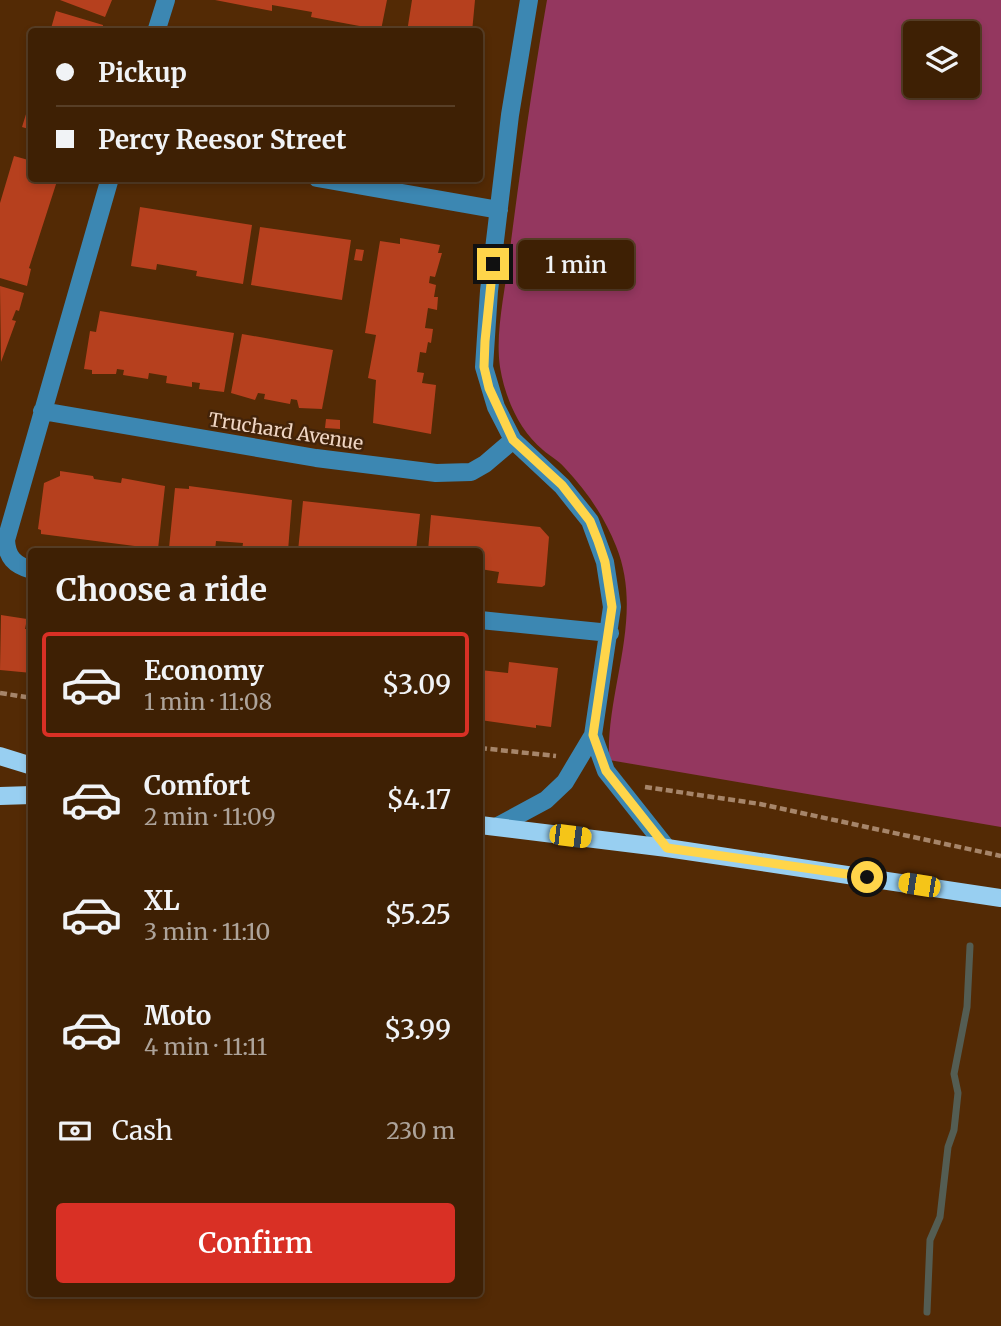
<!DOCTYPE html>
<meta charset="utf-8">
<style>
body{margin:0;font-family:Merriweather,serif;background:#492d13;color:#f1f3f6;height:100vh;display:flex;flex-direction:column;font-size:26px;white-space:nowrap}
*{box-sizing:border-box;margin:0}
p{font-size:23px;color:#ada39a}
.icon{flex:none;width:38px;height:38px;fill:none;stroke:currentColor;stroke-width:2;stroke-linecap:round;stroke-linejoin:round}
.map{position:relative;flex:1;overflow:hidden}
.drawer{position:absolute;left:28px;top:548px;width:455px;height:749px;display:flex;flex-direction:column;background:#3e2004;border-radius:7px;box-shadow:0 4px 10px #0003,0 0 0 2px #573e26}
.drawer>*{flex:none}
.top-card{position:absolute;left:28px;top:28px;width:455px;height:154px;border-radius:7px;box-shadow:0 4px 10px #0003,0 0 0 2px #573e26;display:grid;align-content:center;height:154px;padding:0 28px;background:#3e2004}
.fabs{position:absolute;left:903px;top:21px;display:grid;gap:14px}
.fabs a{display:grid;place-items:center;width:77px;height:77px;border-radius:7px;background:#3e2004;box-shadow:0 4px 10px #0003,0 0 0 2px #573e26;font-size:35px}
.end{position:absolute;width:32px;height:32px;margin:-16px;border:9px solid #ffd54a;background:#111;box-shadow:0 0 0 4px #111}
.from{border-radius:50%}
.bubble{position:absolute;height:49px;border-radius:7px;background:#3e2004;box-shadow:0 4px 10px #0003,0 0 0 2px #573e26;font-size:23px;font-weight:600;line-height:49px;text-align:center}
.car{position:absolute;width:21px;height:42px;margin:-21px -10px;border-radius:9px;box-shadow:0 0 5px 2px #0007;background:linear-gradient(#f5c518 24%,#345 0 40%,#f5c518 0 76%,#345 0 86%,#f5c518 0)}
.top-card b{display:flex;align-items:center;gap:24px;height:66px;font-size:26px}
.top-card b+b{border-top:2px solid #573e26}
.top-card i{width:18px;height:18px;background:#f1f3f6}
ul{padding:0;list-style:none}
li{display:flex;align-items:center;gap:21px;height:105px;margin:0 14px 10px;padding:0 14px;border:4px solid transparent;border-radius:7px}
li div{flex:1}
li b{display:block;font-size:26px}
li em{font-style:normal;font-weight:600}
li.current{border-color:#d93025}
li>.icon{width:63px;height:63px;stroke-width:1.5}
h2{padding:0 28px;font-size:32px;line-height:84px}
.pay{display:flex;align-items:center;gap:18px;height:77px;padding:0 28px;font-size:26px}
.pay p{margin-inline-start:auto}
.cta{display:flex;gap:14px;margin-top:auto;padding:14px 28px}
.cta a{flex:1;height:80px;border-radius:7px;background:#d93025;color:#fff;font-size:28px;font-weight:600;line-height:80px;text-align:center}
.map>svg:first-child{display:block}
.green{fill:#94375f;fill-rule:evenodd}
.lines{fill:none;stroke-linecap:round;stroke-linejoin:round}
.stream{stroke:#545d53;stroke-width:7}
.building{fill:#b6401e}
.path{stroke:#a6856a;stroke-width:4.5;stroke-dasharray:7 3.5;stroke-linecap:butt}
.minor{stroke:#3c87b2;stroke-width:18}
.major{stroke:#98cff1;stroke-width:18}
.route{stroke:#ffd54a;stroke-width:9}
.labels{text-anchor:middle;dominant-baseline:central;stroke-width:5;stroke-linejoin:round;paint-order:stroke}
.street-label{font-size:19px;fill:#efd5c3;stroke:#432309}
</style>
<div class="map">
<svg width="1001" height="1326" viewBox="0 0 1001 1326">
<rect width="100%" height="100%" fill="#532a05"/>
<path class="green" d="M547 0H1001V827L609 760C606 688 645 617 616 546 604 516 586 490 564 467 558 460 550 456 543 450 519 430 505 398 500 367 495 332 505 293 509 257 520 171 532 85 547 0ZM915 33H968V86H915Z"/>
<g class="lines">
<path class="stream" d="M927 1312 930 1240 940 1217 948 1147 954 1130 958 1093 954 1074 967 1007 970 946"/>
</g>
<path class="building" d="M60 0H112L105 17Z
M215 0H387L381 30 311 17 312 12 272 5V11Z
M412 0H475L472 32H407Z
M56 11 103 25 102 32H50Z
M31 98H32V130L22 127Z
M14 156 32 161V178H58L29 268 31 269 27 286 0 278V203Z
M140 207 252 225 243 284 196 276 197 271 157 264 156 270 131 266Z
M260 227 351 240 342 300 251 285Z
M400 238 440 245 438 253H442L435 277 430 276 429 283 436 285 434 297H438L437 310 428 308 425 328 433 329 431 343 428 342 426 353 420 352 417 372 424 373 422 383 436 385 431 434 373 423 376 380 368 378 376 335 365 333 380 241 400 244Z
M356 249 364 250 362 261 354 260Z
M0 286 24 293 19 311 16 310 12 320 16 321 1 362Z
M100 311 234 333 224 392 199 389 200 383 192 382V387L166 383 167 376 149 373 148 379 123 375 124 370 117 369 116 374H92V370L84 369 90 331 96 332Z
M242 334 333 350 322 409 299 408 297 400 291 399 290 404 264 399 265 394 258 393 255 400 231 393Z
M326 419 340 420V429L325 428Z
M60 471 93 476 94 479 121 483 122 478 165 486 158 549 41 534V530L38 529 44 483 60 476Z
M189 486 292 500 288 551H242L243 543 216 541 215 551 169 548 175 488 189 489Z
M303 501 420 514 416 551H298Z
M431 515 540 527 549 537 545 585 542 587 497 583 499 572 480 569V551H428Z
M1 615 27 619 25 629H32V673L0 670Z
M509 662 558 668 551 727 536 725V728L480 720V670L508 673Z"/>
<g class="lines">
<path class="path" d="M0 693 32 698
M480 748 556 756
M645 787 760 804 1001 856"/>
<path class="minor" d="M156 32 166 0
M317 178 499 210
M42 411 316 458 436 473 471 472 485 464 513 440
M32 570C14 565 7 557 6 540L110 178
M480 620 610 633
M593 735 606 771 667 848
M498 826 546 800 565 782 593 735 612 607 605 562 590 521 562 486 513 440 496 407 484 367 489 291 510 115 529 0"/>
<path class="major" d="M0 756 32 766
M0 796 32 795
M480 825 667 848 1001 898"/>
</g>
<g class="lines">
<path class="route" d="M493 264 485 341 484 367 489 388 513 440 562 485 590 521 598 541 605 562 612 607 593 735 606 771 667 848 867 877"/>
</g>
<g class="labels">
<g class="street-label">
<text transform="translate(286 431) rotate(9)">Truchard Avenue</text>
</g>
</g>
</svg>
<div class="fabs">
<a><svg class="icon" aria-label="layers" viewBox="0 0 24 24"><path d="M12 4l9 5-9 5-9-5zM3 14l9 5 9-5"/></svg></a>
</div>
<i class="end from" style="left:867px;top:877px"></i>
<i class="end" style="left:493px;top:264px"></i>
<div class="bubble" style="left:518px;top:240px;width:116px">1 min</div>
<i class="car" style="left:570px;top:836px;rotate:97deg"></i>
<i class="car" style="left:919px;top:885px;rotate:279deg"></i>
<div class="top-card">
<b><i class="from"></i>Pickup</b>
<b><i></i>Percy Reesor Street</b>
</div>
<section class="drawer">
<h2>Choose a ride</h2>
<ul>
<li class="current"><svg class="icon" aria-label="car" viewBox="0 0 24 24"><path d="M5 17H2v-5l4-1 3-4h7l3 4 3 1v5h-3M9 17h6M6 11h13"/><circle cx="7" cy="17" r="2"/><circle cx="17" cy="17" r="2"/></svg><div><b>Economy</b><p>1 min · 11:08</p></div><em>$3.09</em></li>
<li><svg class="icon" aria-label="car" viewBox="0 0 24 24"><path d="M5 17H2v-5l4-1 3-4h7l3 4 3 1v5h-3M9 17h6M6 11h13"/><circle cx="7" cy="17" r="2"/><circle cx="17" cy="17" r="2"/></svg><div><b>Comfort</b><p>2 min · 11:09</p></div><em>$4.17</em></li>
<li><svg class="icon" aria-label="car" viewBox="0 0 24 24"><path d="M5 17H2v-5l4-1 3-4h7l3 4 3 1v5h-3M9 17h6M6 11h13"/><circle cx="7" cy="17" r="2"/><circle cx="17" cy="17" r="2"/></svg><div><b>XL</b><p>3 min · 11:10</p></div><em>$5.25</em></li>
<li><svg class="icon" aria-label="car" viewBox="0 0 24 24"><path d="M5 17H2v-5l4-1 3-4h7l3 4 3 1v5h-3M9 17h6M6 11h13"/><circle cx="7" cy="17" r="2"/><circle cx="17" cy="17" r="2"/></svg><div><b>Moto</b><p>4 min · 11:11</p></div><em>$3.99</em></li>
</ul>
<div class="pay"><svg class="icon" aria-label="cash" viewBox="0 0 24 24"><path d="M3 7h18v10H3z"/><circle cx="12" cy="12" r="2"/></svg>Cash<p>230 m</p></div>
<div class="cta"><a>Confirm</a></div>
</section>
</div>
